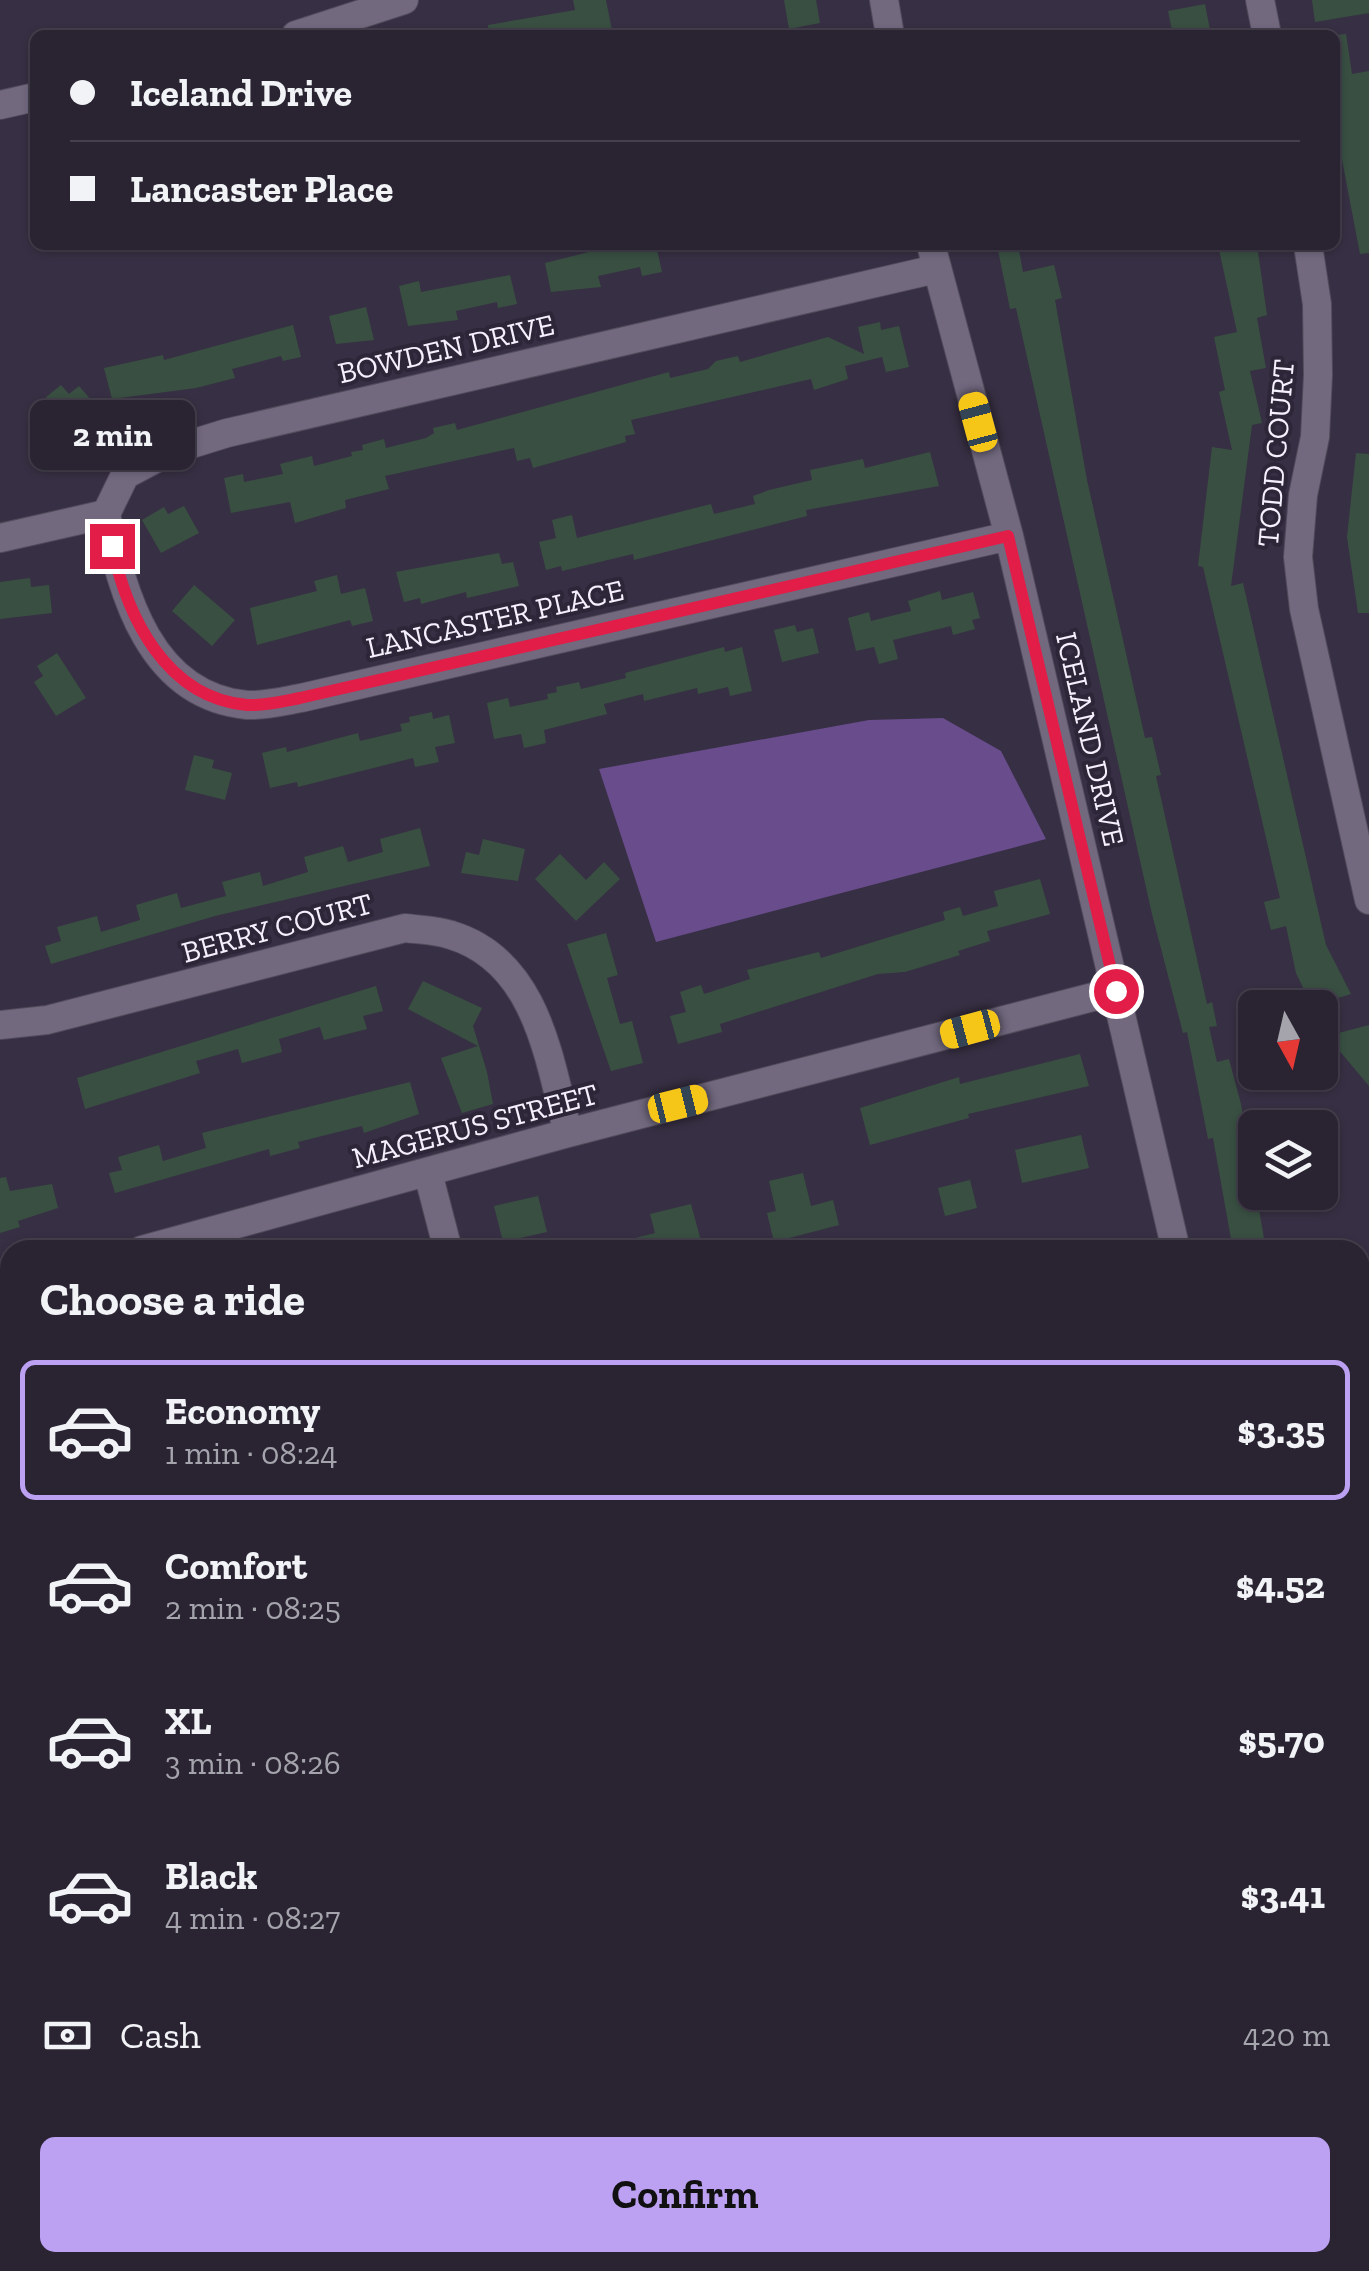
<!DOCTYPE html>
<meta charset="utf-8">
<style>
body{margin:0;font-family:"Zilla Slab",serif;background:#352f3e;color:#f1f3f6;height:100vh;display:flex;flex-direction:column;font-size:38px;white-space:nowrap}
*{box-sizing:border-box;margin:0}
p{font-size:32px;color:#a5a4ac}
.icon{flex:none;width:55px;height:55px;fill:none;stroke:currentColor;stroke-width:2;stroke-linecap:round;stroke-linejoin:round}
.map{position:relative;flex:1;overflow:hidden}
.details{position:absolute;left:0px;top:1240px;width:1370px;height:1032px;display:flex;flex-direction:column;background:#292332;border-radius:30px 30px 0 0;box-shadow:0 2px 8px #0004,0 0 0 2px #45404d}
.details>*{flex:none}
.top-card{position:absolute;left:30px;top:30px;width:1310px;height:220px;border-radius:15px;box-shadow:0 2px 8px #0004,0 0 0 2px #45404d;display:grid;align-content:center;height:220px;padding:0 40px;background:#292332}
.needle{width:65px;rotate:172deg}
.buttons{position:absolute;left:1238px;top:990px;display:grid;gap:20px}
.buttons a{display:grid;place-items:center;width:100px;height:100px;border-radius:15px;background:#292332;box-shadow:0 2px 8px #0004,0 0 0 2px #45404d;font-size:50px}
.end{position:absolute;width:45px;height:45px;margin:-22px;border:12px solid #e11d48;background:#fff;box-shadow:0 0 0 5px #fff}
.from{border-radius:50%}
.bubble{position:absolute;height:70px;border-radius:15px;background:#292332;box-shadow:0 2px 8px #0004,0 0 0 2px #45404d;font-size:32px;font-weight:700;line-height:70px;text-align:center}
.car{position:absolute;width:30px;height:60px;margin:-30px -15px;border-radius:12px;box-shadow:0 0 8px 2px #0007;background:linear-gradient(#f5c518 24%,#345 0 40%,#f5c518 0 76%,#345 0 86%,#f5c518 0)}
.top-card b{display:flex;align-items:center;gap:35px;height:95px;font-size:38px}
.top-card b+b{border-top:2px solid #45404d}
.top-card i{width:25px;height:25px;background:#f1f3f6}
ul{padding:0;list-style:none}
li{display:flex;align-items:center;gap:30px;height:140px;margin:0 20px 15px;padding:0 20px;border:5px solid transparent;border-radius:15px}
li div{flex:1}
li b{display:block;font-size:38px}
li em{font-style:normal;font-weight:700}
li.on{border-color:#bca0f2}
li>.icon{width:90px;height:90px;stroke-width:1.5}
h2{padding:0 40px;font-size:45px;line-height:120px}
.pay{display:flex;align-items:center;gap:25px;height:110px;padding:0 40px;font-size:38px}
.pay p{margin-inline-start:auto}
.cta{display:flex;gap:20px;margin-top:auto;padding:20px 40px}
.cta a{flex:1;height:115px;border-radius:15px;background:#bca0f2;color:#111;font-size:40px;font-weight:700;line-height:115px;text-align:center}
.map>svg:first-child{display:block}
.green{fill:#624982}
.forest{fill:#684c8c}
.building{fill:#394f42}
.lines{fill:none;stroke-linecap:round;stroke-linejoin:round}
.street-casing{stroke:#524b5c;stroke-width:30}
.street{stroke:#72697f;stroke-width:28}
.route{stroke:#e11d48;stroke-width:12}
.labels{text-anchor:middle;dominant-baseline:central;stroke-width:8;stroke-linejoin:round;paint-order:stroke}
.street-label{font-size:30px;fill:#f5f0fd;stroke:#2d2538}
</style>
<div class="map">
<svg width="1369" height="2271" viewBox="0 0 1369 2271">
<rect width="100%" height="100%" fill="#372f43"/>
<path class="green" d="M10 1971V2262H422L425 2271H2L0 1974Z"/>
<path class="forest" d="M943 718 1001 751 1046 839 656 942 599 769 869 720Z
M10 1985V2043L0 2050V1987Z
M1369 2204V2271H1283L1294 2263 1360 2262V2211Z
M336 2263H417L420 2271H338Z"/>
<path class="building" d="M573 0H606L613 35H489L488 25 575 10Z
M784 0H816L820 23 789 29Z
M1312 0H1369V13L1315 22Z
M1205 4 1211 35H1173L1168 11Z
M1346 34 1352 74 1369 71V253L1360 254 1335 123V35Z
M617 245H656L662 272 642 276 640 267 598 276 601 287 551 292 545 263Z
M997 245H1018L1023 272 1054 265 1062 298 1055 300 1087 480 1145 738 1152 737 1161 775 1156 776 1207 1004 1212 1002 1217 1026 1209 1027 1217 1062 1229 1059 1241 1104 1266 1250H1233L1213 1138 1208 1139 1187 1032 1183 1033 1152 914 1016 308 1010 309Z
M1218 245H1257L1267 315 1257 318 1266 368 1250 371 1262 423 1252 425 1231 586 1243 583 1326 945 1351 994 1312 1006 1296 973 1286 926 1271 930 1264 902 1280 898 1203 567 1198 566 1212 447 1232 450 1219 392 1225 390 1214 337 1237 332Z
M510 275 517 304 498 308 497 302 456 311 458 320 408 326 399 286 419 281 421 292Z
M366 307 374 340 336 344 329 316Z
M880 322 881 330 899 326 909 367 886 372 882 357 845 366 848 379 814 390 811 379 631 420 635 434 625 436 626 442 533 468 530 458 517 461 514 448 385 476 389 489 345 500 346 508 295 523 290 502 231 513 224 478 243 474 244 482 283 474 280 464 312 456 314 466 352 456 351 452 363 450 362 445 384 439 386 448 426 438 434 433 433 428 455 423 457 430 669 372 670 378 708 369 716 361 738 356 740 362 828 337 864 354 858 327Z
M293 325 301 357 283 361 281 356 232 369 235 378 196 388 112 399 104 368 163 355 164 360Z
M61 385 69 394 79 386 98 408 90 415 93 418 59 442 39 419 54 407 46 397Z
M930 452 939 486 806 510 807 516 634 560 633 554 562 571 561 566 546 570 539 542 556 538 552 520 572 515 577 538 711 504 714 514 755 504 753 496 769 490 812 480 810 470 863 459 865 468Z
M1356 453 1369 454V613H1358L1347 537Z
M184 506 199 533 161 553 142 520 164 507 168 514Z
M499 553 502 564 513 562 519 586 467 598 466 592 421 604 420 598 404 602 396 572Z
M337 575 341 594 365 588 373 621 352 626 350 620 257 645 250 608 317 591 314 581Z
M30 578 31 587 49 585 52 613 0 619V582Z
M194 585 235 620 212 646 172 611Z
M940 591 942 600 973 592 980 618 972 620 975 629 953 635 951 626 893 640 898 659 879 664 874 647 856 651 848 618 869 612 871 621 911 611 908 601Z
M795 625 797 632 813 628 819 653 782 662 774 630Z
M724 647 725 652 742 647 752 691 730 696 728 687 698 694 697 688 644 701 643 694 604 704 607 714 544 730 546 743 524 748 521 734 494 739 487 703 508 698 510 707 548 699 547 694 557 692 556 687 579 682 581 689 626 678 625 673Z
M57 653 86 698 56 716 34 682 43 676 37 666Z
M432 712 433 719 449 715 455 743 435 747 439 762 415 767 413 758 298 787 297 782 270 788 262 753 286 747 287 752 358 733 360 741 402 731 400 724 410 722 409 717Z
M194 755 214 760 212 768 232 773 225 800 185 790Z
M420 828 430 866 215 916 51 964 45 946 61 941 57 927 97 916 101 932 140 920 136 905 177 893 181 908 226 896 222 882 260 872 263 886 308 872 304 857 343 846 348 862 383 852 380 839Z
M483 839 525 849 518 881 461 873 466 852 479 855Z
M560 854 586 880 604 862 620 879 576 921 535 879Z
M1040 879 1050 914 987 931 990 941 958 951 960 955 905 972 878 974 780 1005 720 1024 722 1032 678 1044 670 1016 686 1012 680 992 701 985 704 994 750 979 747 970 819 952 821 958 945 920 943 912 960 907 963 916 998 906 994 891Z
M606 933 618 975 607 978 620 1024 632 1021 643 1063 611 1071 567 944Z
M423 981 482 1008 473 1026 487 1072 493 1104 462 1113 441 1058 478 1046 408 1009Z
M376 986 383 1011 363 1016 367 1029 324 1040 320 1027 279 1039 282 1052 242 1063 238 1049 196 1061 200 1073 85 1109 77 1078Z
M1369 1025V1086L1327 1036Z
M1080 1054 1089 1086 968 1114 969 1118 870 1145 860 1108 959 1077 960 1084Z
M410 1082 419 1114 364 1133 362 1126 298 1142 300 1148 270 1156 269 1149 115 1193 109 1173 122 1170 118 1157 159 1145 163 1161 206 1148 202 1133Z
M1081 1135 1089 1168 1022 1183 1015 1150Z
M803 1173 811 1206 833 1200 839 1225 774 1242 767 1213 776 1211 769 1181Z
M6 1177 10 1191 52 1184 58 1208 18 1221 20 1227 0 1233V1178Z
M970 1180 977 1208 945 1216 938 1188Z
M538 1196 547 1232 503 1242 494 1206Z
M691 1204 701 1241 665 1250H616L615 1243 655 1233 650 1214Z"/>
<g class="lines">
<defs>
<path id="street" d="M884 0 890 35
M1260 0 1267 35
M296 35 404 0
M0 105 35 97
M931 245 1009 536 1176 1250
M1308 245 1317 304 1318 375 1315 437 1303 495 1298 557 1304 609 1369 900
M106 514C122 594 150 696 247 705 263 706 284 701 301 698L1009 536
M0 538 106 514 125 475 172 450 227 433 936 269
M0 1025 47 1020 405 928C420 930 437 930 451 935 537 961 549 1059 568 1133
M428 1173 448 1250
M142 1250 568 1133 1116 991
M0 1288 10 1286
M0 1409 10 1438
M1360 1588 1369 1628
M1360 1691 1369 1688
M590 2262 594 2271
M964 2271 976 2262"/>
</defs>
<use href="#street" class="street-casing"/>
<use href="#street" class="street"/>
</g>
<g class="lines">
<path class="route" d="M112 546C127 617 166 698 247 705 264 706 284 701 300 698L1008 536 1116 991"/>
</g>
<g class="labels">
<g class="street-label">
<text transform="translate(446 349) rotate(-13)">BOWDEN DRIVE</text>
<text transform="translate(1276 453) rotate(-85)">TODD COURT</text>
<text transform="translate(495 619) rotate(-13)">LANCASTER PLACE</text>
<text transform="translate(1090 739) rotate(77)">ICELAND DRIVE</text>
<text transform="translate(277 928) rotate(-15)">BERRY COURT</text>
<text transform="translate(475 1126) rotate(-15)">MAGERUS STREET</text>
</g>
</g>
</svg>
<div class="buttons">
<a><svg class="needle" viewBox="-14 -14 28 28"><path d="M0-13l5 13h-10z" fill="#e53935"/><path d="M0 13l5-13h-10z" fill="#a5a4ac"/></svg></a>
<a><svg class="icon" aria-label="layers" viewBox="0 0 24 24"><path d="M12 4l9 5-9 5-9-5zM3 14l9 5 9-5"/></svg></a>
</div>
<i class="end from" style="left:1116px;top:991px"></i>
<i class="end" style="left:112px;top:546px"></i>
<div class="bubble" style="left:30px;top:400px;width:165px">2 min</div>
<i class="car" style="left:978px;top:422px;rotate:345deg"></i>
<i class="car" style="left:970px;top:1029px;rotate:255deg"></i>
<i class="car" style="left:678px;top:1104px;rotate:76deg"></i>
<div class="top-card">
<b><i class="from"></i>Iceland Drive</b>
<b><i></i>Lancaster Place</b>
</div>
<section class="details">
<h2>Choose a ride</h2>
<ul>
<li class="on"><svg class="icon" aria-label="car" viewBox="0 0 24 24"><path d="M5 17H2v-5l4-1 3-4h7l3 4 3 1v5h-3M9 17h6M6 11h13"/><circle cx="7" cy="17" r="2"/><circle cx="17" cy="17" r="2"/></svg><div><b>Economy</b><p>1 min · 08:24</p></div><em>$3.35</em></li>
<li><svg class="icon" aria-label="car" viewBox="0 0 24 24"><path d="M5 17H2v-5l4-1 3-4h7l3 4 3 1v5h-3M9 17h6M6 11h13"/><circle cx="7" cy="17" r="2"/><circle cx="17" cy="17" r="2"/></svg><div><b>Comfort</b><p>2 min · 08:25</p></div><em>$4.52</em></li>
<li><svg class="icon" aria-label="car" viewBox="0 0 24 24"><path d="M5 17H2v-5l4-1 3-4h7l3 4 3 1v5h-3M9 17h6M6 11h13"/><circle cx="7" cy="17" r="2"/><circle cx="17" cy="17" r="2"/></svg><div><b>XL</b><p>3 min · 08:26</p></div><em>$5.70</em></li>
<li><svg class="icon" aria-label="car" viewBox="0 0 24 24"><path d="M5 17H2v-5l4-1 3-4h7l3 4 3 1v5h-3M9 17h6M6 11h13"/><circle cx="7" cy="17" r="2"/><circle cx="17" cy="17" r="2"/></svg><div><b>Black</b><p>4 min · 08:27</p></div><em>$3.41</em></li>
</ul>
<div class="pay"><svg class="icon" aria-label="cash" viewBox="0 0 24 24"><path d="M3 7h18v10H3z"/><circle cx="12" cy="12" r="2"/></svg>Cash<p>420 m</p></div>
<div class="cta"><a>Confirm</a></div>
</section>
</div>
